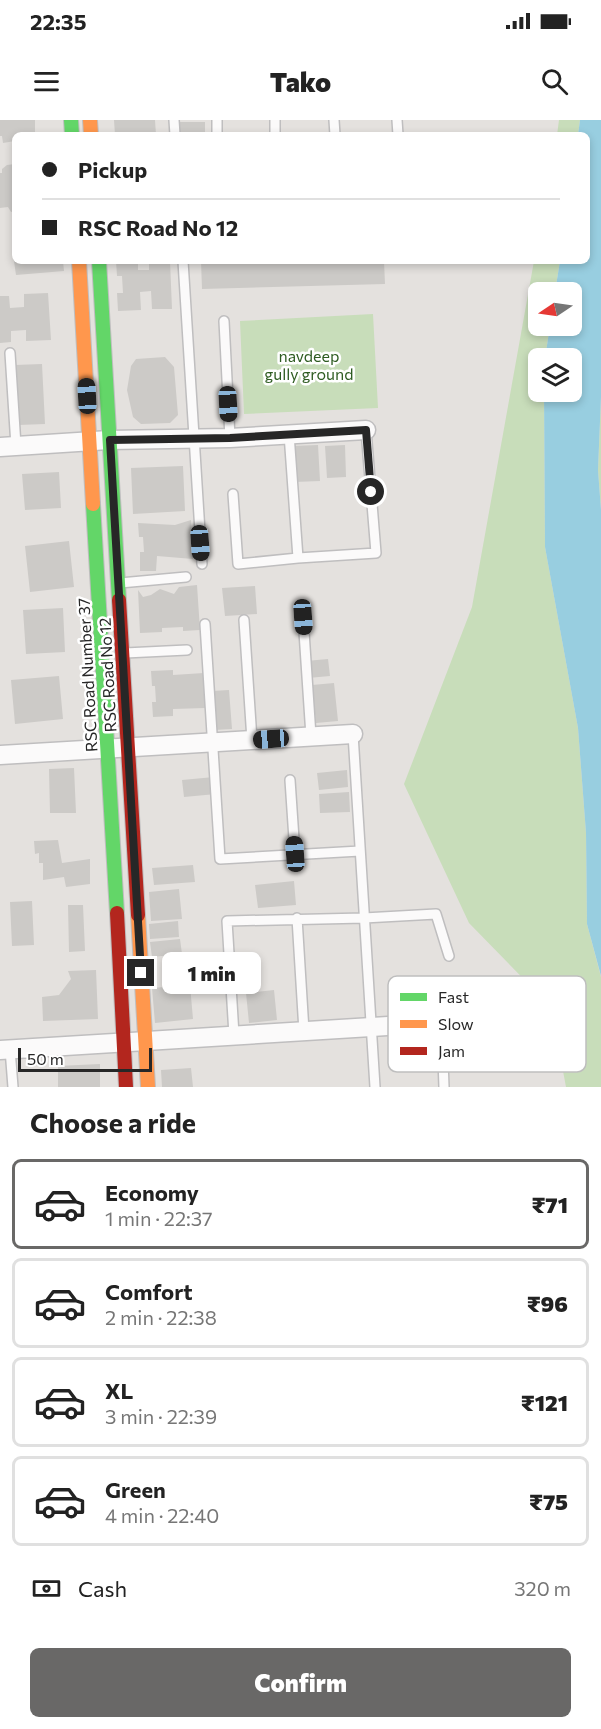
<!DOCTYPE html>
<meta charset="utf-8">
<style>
body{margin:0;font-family:Commissioner,sans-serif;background:#f6f6f6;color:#222;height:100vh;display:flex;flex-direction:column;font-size:22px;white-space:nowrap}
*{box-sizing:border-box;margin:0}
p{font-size:20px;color:#767676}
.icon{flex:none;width:33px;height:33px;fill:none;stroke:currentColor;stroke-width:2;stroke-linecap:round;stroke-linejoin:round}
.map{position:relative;height:967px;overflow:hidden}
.side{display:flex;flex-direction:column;background:#fff;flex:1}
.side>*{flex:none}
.top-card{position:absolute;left:12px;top:12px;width:578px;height:132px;border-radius:9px;box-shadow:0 3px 9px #0003;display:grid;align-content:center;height:132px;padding:0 30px;background:#fff}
.needle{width:39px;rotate:257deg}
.controls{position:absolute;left:528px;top:162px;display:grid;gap:12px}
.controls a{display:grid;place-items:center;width:54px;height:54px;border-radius:9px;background:#fff;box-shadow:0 3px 9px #0003;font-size:30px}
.scale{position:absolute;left:18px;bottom:15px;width:134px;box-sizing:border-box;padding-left:6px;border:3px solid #272727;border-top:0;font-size:16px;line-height:21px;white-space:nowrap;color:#272727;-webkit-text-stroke:4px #fff;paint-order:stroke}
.end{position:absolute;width:27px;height:27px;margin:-14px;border:8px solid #272727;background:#fff;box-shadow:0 0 0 3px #fff}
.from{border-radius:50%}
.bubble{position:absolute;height:42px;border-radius:9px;background:#fff;box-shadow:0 3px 9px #0003;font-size:20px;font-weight:800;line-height:42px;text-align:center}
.car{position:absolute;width:18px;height:36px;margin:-18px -9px;border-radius:8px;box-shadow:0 0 4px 2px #0007;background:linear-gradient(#222 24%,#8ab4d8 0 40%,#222 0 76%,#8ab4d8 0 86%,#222 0)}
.top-card b{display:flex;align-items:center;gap:21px;height:57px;font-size:22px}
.top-card b+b{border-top:2px solid #e0e0e0}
.top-card i{width:15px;height:15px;background:#222}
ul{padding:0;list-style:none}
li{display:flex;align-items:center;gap:18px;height:90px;margin:0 12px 9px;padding:0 18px;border:3px solid #e0e0e0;border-radius:9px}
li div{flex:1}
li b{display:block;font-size:22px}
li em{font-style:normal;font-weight:800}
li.active{border-color:#696867}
li>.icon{width:54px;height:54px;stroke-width:1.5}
h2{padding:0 30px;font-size:27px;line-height:72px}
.pay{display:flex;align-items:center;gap:15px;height:66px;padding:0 30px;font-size:22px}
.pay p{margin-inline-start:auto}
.cta{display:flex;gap:12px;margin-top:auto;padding:12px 30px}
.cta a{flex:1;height:69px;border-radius:9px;background:#696867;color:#fff;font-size:24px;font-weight:800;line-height:69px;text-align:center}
.status{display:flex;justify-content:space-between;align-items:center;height:42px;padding:0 30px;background:#fff;direction:ltr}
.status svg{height:16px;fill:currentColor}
header{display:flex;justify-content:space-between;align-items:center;height:78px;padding:0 30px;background:#fff;font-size:27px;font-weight:800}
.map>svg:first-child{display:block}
.green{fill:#c8ddba}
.water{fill:#98cee0}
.building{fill:#cccac7}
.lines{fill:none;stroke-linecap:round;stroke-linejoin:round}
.lane-casing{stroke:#bfbebf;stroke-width:12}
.street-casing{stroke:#bfbebf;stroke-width:21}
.fast-casing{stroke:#bfbebf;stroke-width:16}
.slow-casing{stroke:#bfbebf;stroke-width:16}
.jam-casing{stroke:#bfbebf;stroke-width:16}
.lane{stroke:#fbfafa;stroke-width:9}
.street{stroke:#fbfafa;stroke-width:18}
.fast{stroke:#63d668;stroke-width:14}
.slow{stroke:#ff974d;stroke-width:14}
.jam{stroke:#b3261e;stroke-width:14}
.route{stroke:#272727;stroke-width:8}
.labels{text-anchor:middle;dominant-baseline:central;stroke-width:5;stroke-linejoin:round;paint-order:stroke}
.park-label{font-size:16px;fill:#2d5b20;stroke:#fff}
.street-label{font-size:16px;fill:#272727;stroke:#fff}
.key{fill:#fff;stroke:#bebebe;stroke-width:1.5}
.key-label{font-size:16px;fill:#272727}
</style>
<div class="status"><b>22:35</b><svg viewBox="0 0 49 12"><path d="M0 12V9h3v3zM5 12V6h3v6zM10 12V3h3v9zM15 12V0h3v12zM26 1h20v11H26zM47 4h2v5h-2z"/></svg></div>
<header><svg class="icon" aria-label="menu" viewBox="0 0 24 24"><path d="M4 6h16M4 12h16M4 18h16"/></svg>Tako<svg class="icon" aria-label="search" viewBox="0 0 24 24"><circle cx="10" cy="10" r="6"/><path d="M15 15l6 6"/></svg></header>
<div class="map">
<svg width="601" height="967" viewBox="0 0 601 967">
<rect width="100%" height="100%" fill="#e4e1de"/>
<path class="green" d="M559 0H580L578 15H557Z
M534 141H560L555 172H538V206H550L545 238H538V272H544L545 427 578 608 586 713 587 804 601 857V967H566L551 887 469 803 404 664 472 487Z
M373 194 378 288 244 294 240 201Z
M601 277V390L598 350Z"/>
<path class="water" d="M580 0H601V277L598 350 601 390V856L587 804 586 713 578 608 545 427 544 272H572V238H545L550 206H572V172H555L560 141H586V15H578Z"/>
<path class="building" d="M0 0H35V12L26 13V15H15V21L3 23 2 16H0Z
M114 0H155L156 15H115Z
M180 2H205V15H180Z
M15 44V91L11 92 8 87 0 88V53H2V49L7 45Z
M15 112V130H13L12 113Z
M14 141H63L64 151 16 155Z
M116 141H138V150H149V141H170L172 189H152L151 171 140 172 141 190 118 191 117 173H123L122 156H117Z
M201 141H384L385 164 202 169Z
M48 173 51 220 26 221V210L11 211V222L0 223V176H9L10 188 24 187V174Z
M165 237 174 247 178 295 170 303 141 304 133 297 127 270 131 246 136 239Z
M42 244 45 304 18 305 15 245Z
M318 325 320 361 294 362 292 326Z
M345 325 346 357 327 358 325 326Z
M183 346 185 391 133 394 131 348Z
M59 352 61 388 25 390 22 354Z
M191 400 193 439 157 436 156 451H140V432H144L143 417H139L138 403 175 405Z
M69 421 74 467 30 472 25 426Z
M197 465 200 510 183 511V507L162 508V512L140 513 138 470 143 477 151 475 160 469 174 474 179 467Z
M255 466 257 494 225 496 222 468Z
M63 488 65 532 26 534 23 490Z
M328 539 330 556 308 558 306 541Z
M173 550V555L204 553 205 588 173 589V596L153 597 152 582H156L155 566H152L151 551Z
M59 556 63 599 15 604 11 560Z
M334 563 338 601 316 603 312 565Z
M229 570 232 609 214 610 212 571Z
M74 648 76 693H50L49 649Z
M347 650 348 667 319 670 317 653Z
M214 657 216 674 184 677 182 660Z
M349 672 350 692 320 693 319 674Z
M58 720 62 743 90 739V764L66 767 64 757 43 760V743H39V733L35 734 34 721Z
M193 745 195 762 154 765 152 748Z
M294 761 296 785 258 788 255 765Z
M179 769 182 799 151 801 149 772Z
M32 781 34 825 12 826 10 782Z
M68 785H83L85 831 69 832Z
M178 801 179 817 150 819 149 804Z
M180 819 182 834 152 837 150 822Z
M96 850 98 899 43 901 42 877 59 875 71 859 68 851Z
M190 865 193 899 155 903 152 868Z
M274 870 277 900 249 903 246 873Z
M100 944V967H58V946Z
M191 948 193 967H162L161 950Z"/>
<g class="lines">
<defs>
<path id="lane" d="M174 0 175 15
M217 0V15
M275 0V15
M334 0 335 15
M397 0 398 15
M183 141 202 444
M224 201 230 318
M10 233 16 326
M289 314 298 438
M233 374 238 444 298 438 376 433 366 310
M120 463 186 457
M303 497 311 616
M244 500 252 620
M205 504 220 739 360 731
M125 533 187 530
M353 614 375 967
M290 660 295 734
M297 798 304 911
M234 915 227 801 364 798 436 794 449 836
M10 929 13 967
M443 940 444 967"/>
<path id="street" d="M0 327 109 320 230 318 366 310
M0 635 353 614
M0 930 501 899"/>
<path id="fast" d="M71 0 72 15
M99 141 119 480
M93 384 117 793"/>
<path id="slow" d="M90 0 91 15
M79 141 93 384
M138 795 148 967"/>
<path id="jam" d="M119 480 138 795
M117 793 126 967"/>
</defs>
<use href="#lane" class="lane-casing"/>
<use href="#street" class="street-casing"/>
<use href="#fast" class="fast-casing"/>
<use href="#slow" class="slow-casing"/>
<use href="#jam" class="jam-casing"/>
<use href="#lane" class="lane"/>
<use href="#street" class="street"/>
<use href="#fast" class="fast"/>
<use href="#slow" class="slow"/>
<use href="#jam" class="jam"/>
</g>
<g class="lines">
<path class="route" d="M141 853 110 320 230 318 366 310 371 372"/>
</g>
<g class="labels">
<g class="park-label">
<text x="309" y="235">navdeep<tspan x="309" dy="18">gully ground</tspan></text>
</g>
<g class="street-label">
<text transform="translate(87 555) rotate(-93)">RSC Road Number 37</text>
<text transform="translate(107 555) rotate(-93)">RSC Road No 12</text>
</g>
</g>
<rect x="388" y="856" width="198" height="96" rx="9" class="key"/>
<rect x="400" y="873" width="27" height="8" fill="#63d668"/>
<rect x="400" y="900" width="27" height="8" fill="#ff974d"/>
<rect x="400" y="927" width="27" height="8" fill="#b3261e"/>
<g class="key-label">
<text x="438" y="883">Fast</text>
<text x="438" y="910">Slow</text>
<text x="438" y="937">Jam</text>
</g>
</svg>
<div class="controls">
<a><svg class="needle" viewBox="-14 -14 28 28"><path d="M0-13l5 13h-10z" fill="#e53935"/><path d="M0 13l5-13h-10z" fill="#767676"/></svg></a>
<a><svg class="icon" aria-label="layers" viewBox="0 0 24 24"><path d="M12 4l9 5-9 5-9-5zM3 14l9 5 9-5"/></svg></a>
</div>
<div class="scale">50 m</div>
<i class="end from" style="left:371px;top:372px"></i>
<i class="end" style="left:141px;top:853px"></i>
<div class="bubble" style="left:162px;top:832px;width:99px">1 min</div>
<i class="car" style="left:87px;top:276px;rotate:357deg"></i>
<i class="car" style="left:228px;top:284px;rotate:177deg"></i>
<i class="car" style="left:200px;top:423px;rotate:176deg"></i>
<i class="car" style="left:303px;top:497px;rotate:176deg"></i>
<i class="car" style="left:271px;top:619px;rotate:266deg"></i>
<i class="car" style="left:295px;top:734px;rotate:356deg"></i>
<div class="top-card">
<b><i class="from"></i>Pickup</b>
<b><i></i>RSC Road No 12</b>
</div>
</div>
<section class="side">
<h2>Choose a ride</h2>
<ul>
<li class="active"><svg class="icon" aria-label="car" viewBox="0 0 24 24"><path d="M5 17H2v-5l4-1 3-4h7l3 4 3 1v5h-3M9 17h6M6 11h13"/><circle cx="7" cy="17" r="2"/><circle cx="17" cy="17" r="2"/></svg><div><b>Economy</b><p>1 min · 22:37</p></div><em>₹71</em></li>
<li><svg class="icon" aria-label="car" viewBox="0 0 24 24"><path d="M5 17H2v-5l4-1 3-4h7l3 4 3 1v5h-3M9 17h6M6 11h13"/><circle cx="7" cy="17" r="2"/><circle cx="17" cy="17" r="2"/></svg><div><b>Comfort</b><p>2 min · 22:38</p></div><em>₹96</em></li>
<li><svg class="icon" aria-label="car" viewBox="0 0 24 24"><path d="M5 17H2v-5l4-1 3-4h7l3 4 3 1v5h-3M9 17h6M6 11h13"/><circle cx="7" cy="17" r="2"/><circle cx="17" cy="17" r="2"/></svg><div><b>XL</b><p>3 min · 22:39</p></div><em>₹121</em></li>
<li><svg class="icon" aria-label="car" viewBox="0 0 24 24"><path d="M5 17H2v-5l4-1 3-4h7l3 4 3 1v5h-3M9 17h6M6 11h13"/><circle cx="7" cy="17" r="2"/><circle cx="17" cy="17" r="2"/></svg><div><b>Green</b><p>4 min · 22:40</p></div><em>₹75</em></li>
</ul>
<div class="pay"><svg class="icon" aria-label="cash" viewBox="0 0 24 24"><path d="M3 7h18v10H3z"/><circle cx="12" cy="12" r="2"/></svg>Cash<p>320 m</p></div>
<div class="cta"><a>Confirm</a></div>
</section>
